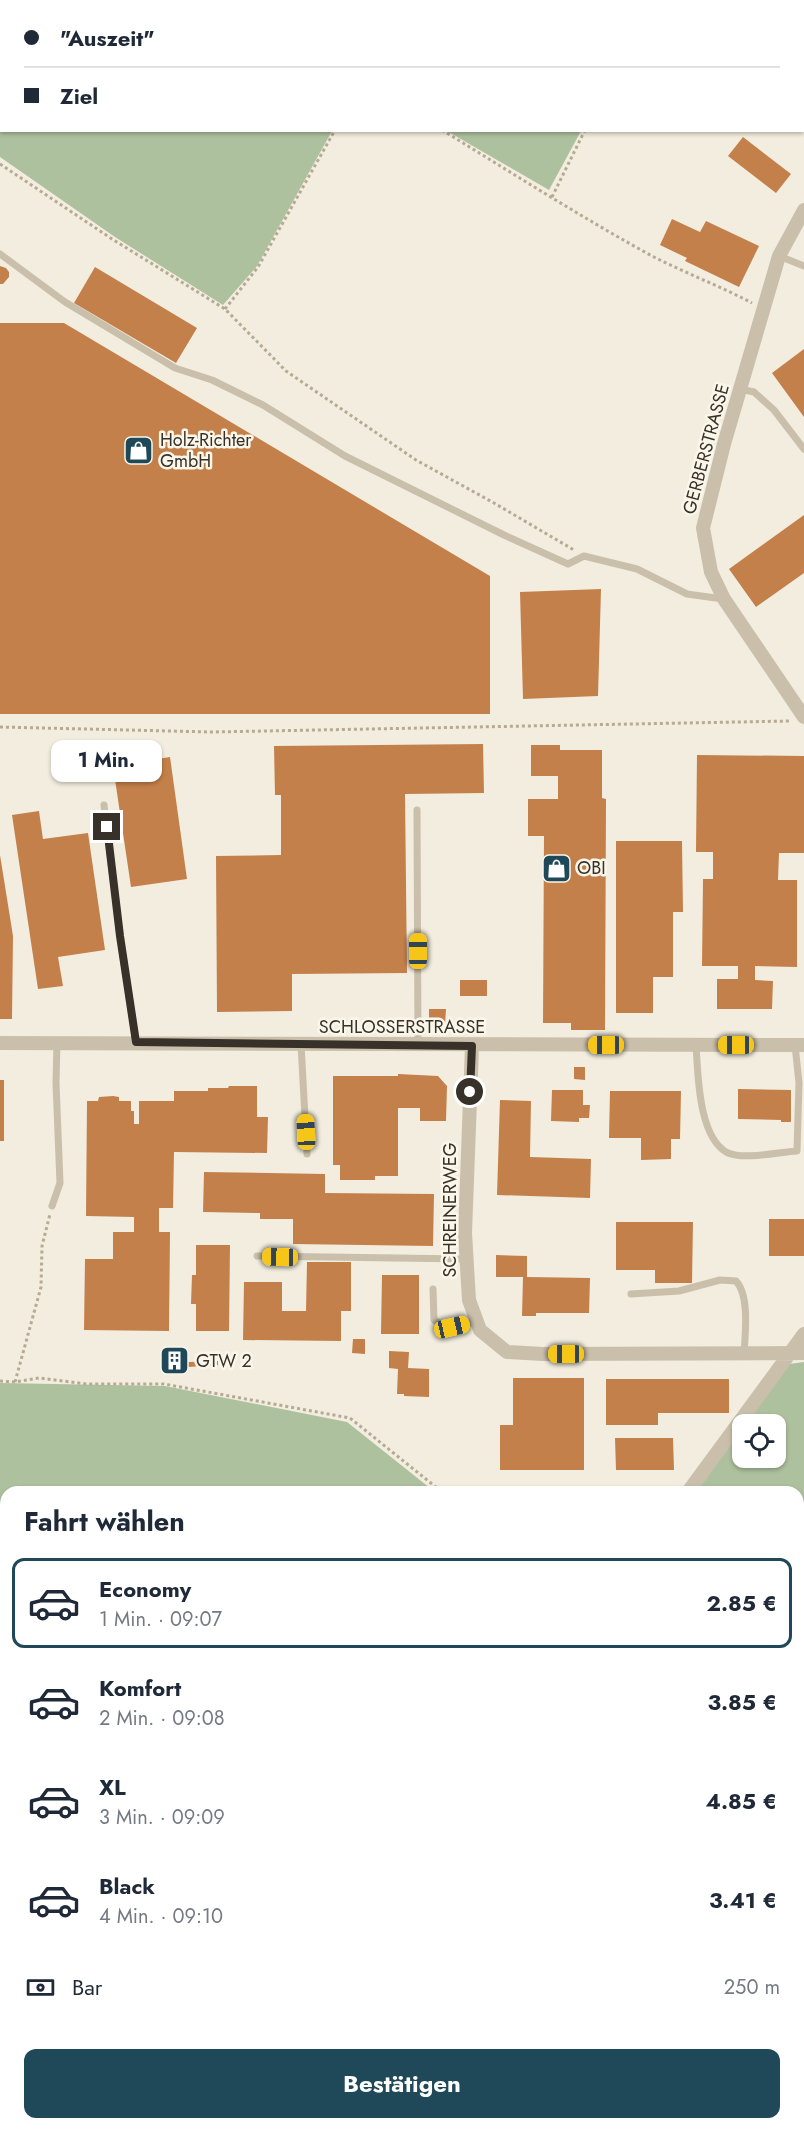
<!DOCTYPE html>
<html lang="de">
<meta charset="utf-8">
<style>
body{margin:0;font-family:Jost,sans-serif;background:#f2f2f3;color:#1f2937;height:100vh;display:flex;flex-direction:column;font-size:22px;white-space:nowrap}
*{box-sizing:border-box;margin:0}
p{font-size:20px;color:#747a83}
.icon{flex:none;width:33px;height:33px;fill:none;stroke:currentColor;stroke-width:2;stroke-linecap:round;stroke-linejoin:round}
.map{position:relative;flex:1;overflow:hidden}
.side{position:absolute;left:0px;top:1486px;width:804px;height:644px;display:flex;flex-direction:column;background:#fff;border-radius:18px 18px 0 0;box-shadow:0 2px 4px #0004}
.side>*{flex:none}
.top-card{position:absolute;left:0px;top:0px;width:804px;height:132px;box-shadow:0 2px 4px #0004;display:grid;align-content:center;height:132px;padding:0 24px;background:#fff}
.buttons{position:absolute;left:732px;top:1414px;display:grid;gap:12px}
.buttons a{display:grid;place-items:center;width:54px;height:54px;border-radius:12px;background:#fff;box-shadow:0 2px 4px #0004;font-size:30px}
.end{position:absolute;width:27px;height:27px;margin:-14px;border:8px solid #383129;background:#fff;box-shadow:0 0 0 3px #fff}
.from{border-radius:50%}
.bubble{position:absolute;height:42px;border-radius:12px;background:#fff;box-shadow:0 2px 4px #0004;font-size:20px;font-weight:700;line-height:42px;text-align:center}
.car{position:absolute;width:18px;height:36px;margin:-18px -9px;border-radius:8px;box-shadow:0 0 4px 2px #0007;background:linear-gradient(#f5c518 24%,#345 0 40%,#f5c518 0 76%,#345 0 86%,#f5c518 0)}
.top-card b{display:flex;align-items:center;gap:21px;height:57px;font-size:22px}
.top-card b+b{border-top:2px solid #e0e1e3}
.top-card i{width:15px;height:15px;background:#1f2937}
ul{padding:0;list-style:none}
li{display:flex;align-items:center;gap:18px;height:90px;margin:0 12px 9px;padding:0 12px;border:3px solid transparent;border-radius:12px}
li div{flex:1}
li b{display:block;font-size:22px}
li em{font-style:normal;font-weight:700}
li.current{border-color:#1f4959}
li>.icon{width:54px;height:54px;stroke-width:1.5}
h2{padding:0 24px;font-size:27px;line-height:72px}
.pay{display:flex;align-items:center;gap:15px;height:66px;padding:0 24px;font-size:22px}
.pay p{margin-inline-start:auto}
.cta{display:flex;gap:12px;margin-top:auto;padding:12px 24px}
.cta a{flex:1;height:69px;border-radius:12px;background:#1f4959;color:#fff;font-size:24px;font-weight:700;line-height:69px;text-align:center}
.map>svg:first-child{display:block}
.green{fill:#aec19e}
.building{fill:#c4804a}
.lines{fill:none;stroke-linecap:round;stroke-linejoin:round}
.path{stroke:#b6aa94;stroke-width:3;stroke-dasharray:3 3;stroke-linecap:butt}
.service{stroke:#cabfaa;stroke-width:7}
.minor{stroke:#cabfaa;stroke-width:14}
.secondary{stroke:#9e8f7b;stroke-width:15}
.route{stroke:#383129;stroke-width:8}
.labels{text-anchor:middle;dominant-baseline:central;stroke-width:5;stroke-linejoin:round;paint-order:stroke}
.poi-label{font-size:18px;fill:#383129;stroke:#faf6ea;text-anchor:start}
.street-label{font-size:18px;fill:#383129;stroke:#faf6ea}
</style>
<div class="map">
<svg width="804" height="2129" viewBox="0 0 804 2129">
<rect width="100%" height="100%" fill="#f2edde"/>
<path class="green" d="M0 0H385L2 2V130L332 131 257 266 223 305 115 237 0 157Z
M390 0H655L390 1Z
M447 131H581L549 190Z
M804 1362V1694L798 1699V1492H693L742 1426V1458H776V1425H743L789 1364Z
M0 1383 165 1386 347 1422 435 1492H6V2124H269L272 2129H0Z
M804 1718V2085L798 2077V1724Z
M798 2100 804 2107V2129H561L563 2124H798Z
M275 2124H545L544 2129H279Z"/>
<path class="building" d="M743 137 791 174 776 193 728 156Z
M672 219 700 232 706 221 759 246 739 287 685 261 687 258 660 245Z
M0 266 6 268 9 272V277L3 284H0Z
M95 267 197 328 176 363 74 303Z
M0 323H64L490 576V714H0Z
M804 349V417L772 373Z
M804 515V573L756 607 729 569Z
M601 589 598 696 523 699 520 592Z
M483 744 484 793 405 794 407 973 292 974V1011L217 1012 216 856 281 855V795H275L274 746Z
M531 745H560V750H602V798L606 799 605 1030H571V1023H543L544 836H528V799H558V776H531Z
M697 755 804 756V853H779L778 880H797V967L755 966V980L773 981 772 1009H717V979H738V966H702L703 879H713V852H696Z
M170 757 187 879 131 887 113 766Z
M39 811 43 839 88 833 105 950 58 957 63 986 38 989 12 815Z
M616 841H682L683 912H673V977H653V1013H616Z
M0 855 13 936 12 1019H0Z
M460 980H487V996H460Z
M429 1009H446L445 1025H429Z
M574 1067H585V1080L574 1079Z
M398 1074 438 1076 447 1086 446 1121H420V1108H398V1176H375V1180H340V1165H333V1076H398Z
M0 1080H4V1141H0Z
M229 1086H257V1117H268L267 1153 174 1152 173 1208H159V1232H170L169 1331 84 1330 85 1259H113V1232H134V1217L86 1216 87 1101H98L99 1097 113 1096 119 1097V1101H131V1111H134V1124H139V1101H174V1091H208V1088H228Z
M738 1089 791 1090V1122H781V1120L738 1119Z
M552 1090H583V1105H590L589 1118H579V1122L551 1121Z
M610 1091H681L680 1139H671V1159L641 1160V1138H609Z
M500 1100 531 1101 530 1157 591 1159 590 1198 497 1195Z
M204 1172 325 1174V1193L434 1194 433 1246 293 1244V1219H260V1213L203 1212Z
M769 1219H804V1256H769Z
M616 1222H693L692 1283H655V1270H616Z
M196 1245H230L229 1331H196V1304H191L192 1275H196Z
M496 1255 527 1256V1277L590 1278 589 1313H536V1316H522L523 1277H496Z
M307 1262H351V1311H341V1341L243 1340 244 1282H282V1311H306Z
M382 1275H419V1334H381Z
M353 1339H365V1354L352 1353Z
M389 1351 409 1352 408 1368 429 1369V1397L404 1396V1394H397L398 1369 389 1368Z
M164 1355 189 1362 218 1361V1365L188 1367 162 1359Z
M513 1378H584V1470H500V1425H513Z
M606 1379H729V1413H658V1425H606Z
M615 1438H673L674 1470H616Z"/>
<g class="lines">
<path class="path" d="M387 2V0
M659 2 660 0
M442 130C512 173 581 217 652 256 685 273 720 286 752 303
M0 164 112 239 225 309 286 371 416 460 494 503 574 550
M552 197 585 130
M225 309 258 267 335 130
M0 727 212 732 790 721
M0 1381 15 1382 39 1378 87 1384H164L350 1418 442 1492
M15 1382 41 1287 42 1246 50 1214
M0 1731 6 1748
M6 1786V1794
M798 2090 804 2097
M275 2124 279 2129
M47 2129 50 2124"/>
<path class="service" d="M0 254 65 302 175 368 212 380 263 405 345 456 504 535 568 564 584 556 637 569 687 594 723 599
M779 256 804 266
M740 389 754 392 774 410 804 449
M104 805 120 936 136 1043
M417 810 418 1045
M301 1044 307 1154
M696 1045C698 1073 698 1138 728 1153 744 1160 779 1152 797 1151L799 1083 795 1045
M52 1206 60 1183 56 1083 57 1042
M257 1256 466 1259
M433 1289 434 1320C450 1331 460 1326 477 1321
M631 1294 679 1291 720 1280 736 1281C750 1296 745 1334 744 1354"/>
<path class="minor" d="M804 210 779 256 724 444 703 528 711 572 724 599 804 717
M0 1043 804 1045
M472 1046 465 1233 469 1300 480 1330 507 1352 543 1354 804 1353
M688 1492 804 1334"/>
<path class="secondary" d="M798 1710 804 1705
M552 2129 553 2124"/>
</g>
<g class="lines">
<path class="route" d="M107 827 120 936 136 1042 472 1046 470 1092"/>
</g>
<defs>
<symbol id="shop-square" viewBox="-11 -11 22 22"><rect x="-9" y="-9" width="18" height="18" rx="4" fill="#1f4959" stroke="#faf6ea"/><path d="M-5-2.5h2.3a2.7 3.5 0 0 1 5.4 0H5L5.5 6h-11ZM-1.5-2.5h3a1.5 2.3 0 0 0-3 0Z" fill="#fff"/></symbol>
<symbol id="building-square" viewBox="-11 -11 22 22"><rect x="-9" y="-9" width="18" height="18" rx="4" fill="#1f4959" stroke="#faf6ea"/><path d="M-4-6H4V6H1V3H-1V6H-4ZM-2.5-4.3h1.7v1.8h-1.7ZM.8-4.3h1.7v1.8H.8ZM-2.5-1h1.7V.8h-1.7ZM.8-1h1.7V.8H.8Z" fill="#fff"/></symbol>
</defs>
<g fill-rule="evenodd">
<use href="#shop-square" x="122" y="434" width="33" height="33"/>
<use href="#shop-square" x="540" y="852" width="33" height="33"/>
<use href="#building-square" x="158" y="1344" width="33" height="33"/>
</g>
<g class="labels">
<g class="poi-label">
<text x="160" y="440">Holz-Richter<tspan x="160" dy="21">GmbH</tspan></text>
<text x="577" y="868">OBI</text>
<text x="196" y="1361">GTW 2</text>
</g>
<g class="street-label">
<text transform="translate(706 449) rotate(-75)">GERBERSTRASSE</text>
<text x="402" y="1027">SCHLOSSERSTRASSE</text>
<text transform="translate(450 1210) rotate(-90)">SCHREINERWEG</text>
</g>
</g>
</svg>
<div class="buttons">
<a><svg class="icon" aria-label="locate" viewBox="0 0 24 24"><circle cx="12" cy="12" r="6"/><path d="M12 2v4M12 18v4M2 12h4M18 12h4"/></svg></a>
</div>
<i class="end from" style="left:470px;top:1092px"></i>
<i class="end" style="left:107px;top:827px"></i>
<div class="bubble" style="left:51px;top:740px;width:111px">1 Min.</div>
<i class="car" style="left:418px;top:951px;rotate:0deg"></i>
<i class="car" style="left:606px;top:1045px;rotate:270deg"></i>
<i class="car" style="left:736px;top:1045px;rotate:270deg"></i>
<i class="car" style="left:306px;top:1132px;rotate:357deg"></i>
<i class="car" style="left:280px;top:1257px;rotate:271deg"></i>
<i class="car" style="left:452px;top:1327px;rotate:77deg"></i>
<i class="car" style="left:566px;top:1354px;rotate:270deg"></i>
<div class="top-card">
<b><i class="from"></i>&quot;Auszeit&quot;</b>
<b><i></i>Ziel</b>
</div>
<section class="side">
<h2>Fahrt wählen</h2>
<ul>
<li class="current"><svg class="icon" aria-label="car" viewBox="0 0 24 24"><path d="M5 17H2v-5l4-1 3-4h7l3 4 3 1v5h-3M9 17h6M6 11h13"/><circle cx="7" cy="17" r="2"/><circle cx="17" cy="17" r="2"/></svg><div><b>Economy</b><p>1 Min. · 09:07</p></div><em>2.85 €</em></li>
<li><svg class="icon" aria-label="car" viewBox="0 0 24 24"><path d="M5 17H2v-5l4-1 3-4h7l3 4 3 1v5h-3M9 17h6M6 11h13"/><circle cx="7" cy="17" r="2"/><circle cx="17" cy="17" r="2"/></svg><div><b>Komfort</b><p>2 Min. · 09:08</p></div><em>3.85 €</em></li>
<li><svg class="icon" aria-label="car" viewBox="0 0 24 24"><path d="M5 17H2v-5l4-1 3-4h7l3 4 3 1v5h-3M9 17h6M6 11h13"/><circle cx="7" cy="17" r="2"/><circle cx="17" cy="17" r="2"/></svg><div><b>XL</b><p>3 Min. · 09:09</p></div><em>4.85 €</em></li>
<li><svg class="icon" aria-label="car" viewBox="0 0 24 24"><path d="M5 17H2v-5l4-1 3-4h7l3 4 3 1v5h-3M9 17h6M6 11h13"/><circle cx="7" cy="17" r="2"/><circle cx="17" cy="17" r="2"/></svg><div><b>Black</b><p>4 Min. · 09:10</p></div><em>3.41 €</em></li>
</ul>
<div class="pay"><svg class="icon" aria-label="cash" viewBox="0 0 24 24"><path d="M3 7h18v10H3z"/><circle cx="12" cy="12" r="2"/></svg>Bar<p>250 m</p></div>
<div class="cta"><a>Bestätigen</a></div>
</section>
</div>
